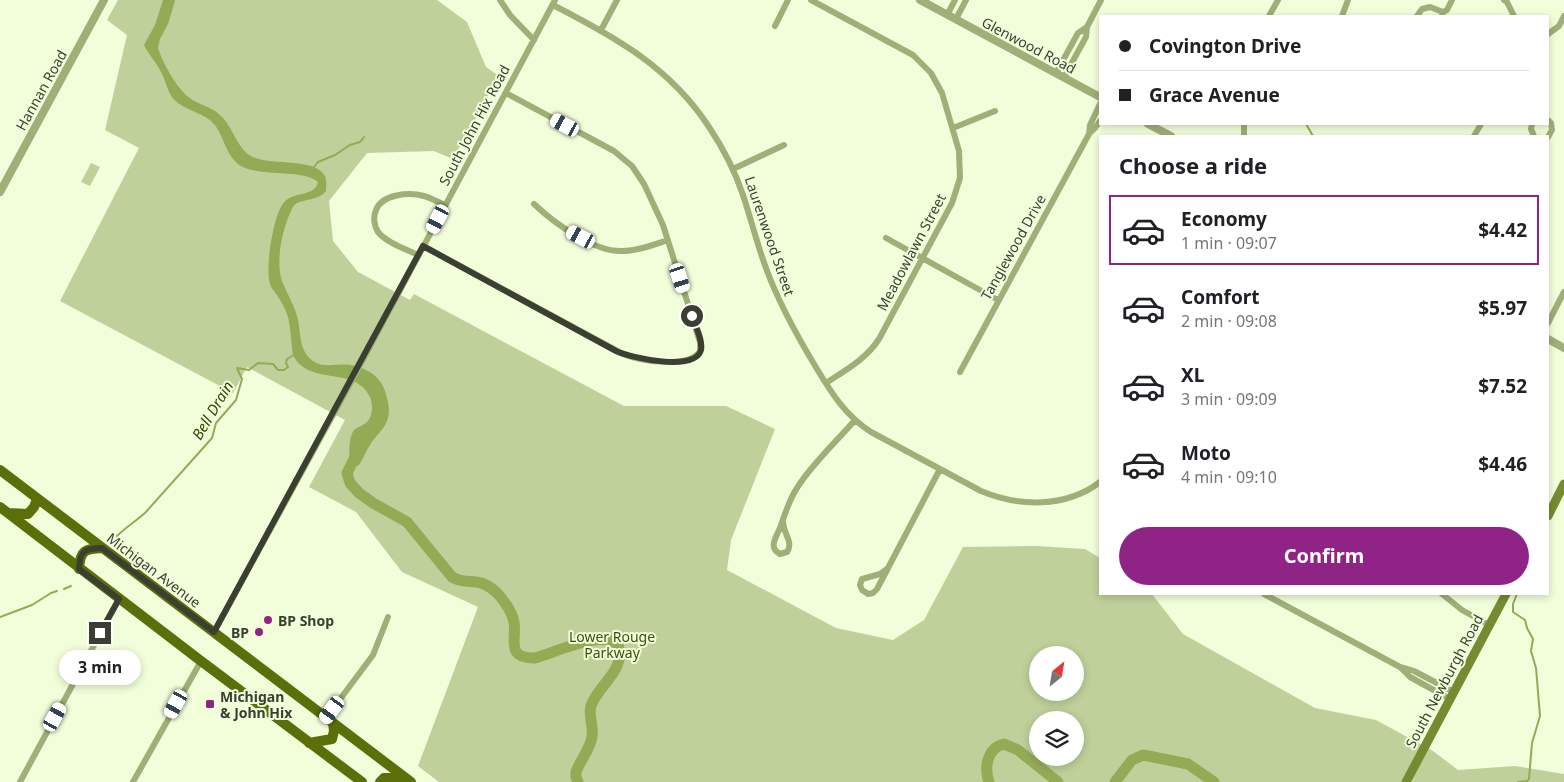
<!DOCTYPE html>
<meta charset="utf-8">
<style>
body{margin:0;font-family:"Noto Sans",sans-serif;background:#f6f6f6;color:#202124;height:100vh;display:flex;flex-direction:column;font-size:19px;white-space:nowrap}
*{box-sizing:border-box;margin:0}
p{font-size:16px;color:#757577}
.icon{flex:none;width:28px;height:28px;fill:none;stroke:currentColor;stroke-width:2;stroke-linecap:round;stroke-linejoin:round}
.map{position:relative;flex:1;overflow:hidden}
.sheet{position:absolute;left:1099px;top:135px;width:450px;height:460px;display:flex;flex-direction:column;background:#fff;border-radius:0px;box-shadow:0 2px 8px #0003}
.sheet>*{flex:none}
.banner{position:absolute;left:1099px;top:15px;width:450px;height:110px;border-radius:0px;box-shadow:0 2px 8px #0003;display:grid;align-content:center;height:110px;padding:0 20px;background:#fff}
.needle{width:32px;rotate:30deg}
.fabs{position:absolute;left:1029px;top:646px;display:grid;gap:10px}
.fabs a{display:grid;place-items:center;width:55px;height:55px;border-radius:50%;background:#fff;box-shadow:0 2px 8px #0003;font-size:25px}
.end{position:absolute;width:22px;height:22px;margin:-11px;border:6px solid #3b3f31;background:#fff;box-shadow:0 0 0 2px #fff}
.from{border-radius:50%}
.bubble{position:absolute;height:35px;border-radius:18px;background:#fff;box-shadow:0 2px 8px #0003;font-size:16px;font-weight:700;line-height:35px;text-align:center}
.car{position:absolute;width:15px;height:30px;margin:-15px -8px;border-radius:6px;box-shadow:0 0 4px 1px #0007;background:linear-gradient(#fff 24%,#345 0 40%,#fff 0 76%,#345 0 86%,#fff 0)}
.banner b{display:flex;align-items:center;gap:18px;height:48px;font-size:19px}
.banner b+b{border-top:1px solid #e0e0e0}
.banner i{width:12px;height:12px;background:#202124}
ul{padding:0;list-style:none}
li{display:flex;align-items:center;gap:15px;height:70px;margin:0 10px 8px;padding:0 10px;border:2px solid transparent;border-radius:0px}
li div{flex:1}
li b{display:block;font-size:19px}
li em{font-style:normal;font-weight:700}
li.current{border-color:#8f2386}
li>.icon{width:45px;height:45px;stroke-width:1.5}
h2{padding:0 20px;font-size:22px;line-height:60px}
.action{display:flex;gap:10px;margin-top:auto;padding:10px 20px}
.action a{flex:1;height:58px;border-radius:30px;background:#8f2386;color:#fff;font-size:20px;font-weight:700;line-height:58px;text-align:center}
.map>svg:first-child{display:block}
.green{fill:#bfd09a;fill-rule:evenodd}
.water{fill:#94ab56}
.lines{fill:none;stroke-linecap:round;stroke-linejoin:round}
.stream{stroke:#94ab56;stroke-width:2}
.river{stroke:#94ab56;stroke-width:11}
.minor{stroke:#9faf77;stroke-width:6}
.tertiary{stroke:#9faf77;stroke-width:8}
.secondary{stroke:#758b31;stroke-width:9}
.primary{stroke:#5a6f0a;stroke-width:10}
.route{stroke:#3b3f31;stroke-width:6}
.poi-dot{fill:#8f2386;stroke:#f2fdda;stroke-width:2}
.labels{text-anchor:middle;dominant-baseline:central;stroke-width:4;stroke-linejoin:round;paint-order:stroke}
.street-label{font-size:14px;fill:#3b3f31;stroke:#f2fdda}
.poi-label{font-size:14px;font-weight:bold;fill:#3b3f31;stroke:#f2fdda;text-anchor:start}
.park-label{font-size:14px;fill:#3f4d0e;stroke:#f2fdda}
.water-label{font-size:15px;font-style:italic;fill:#394704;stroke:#f2fdda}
</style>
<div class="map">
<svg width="1564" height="782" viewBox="0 0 1564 782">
<rect width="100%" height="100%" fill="#f2fdda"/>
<path class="green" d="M118 0H437L467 22 486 67 499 76 453 159 434 151 367 153 329 201 333 241 358 272 410 300 414 294 624 406H726L775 429 731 540 727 570 836 628 893 640 924 620 963 547 1037 546 1085 549 1100 558V594H1152L1183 634 1315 708 1376 720 1433 751 1458 770 1515 766 1564 774V782H439L418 766 478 607 402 572 356 512 309 487 345 420 247 367 233 393 60 301 139 148 105 130 127 35 107 20ZM1038 655H1075V692H1038ZM1038 720H1075V758H1038Z
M91 163 100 167 90 186 81 182Z"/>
<path class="water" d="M163 0H175V1L168 24 160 39 158 48C163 64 178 90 191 99 201 106 213 107 221 116 234 128 237 150 253 157 273 166 315 157 325 176 327 181 326 187 326 191 318 202 298 198 293 207 283 225 275 261 282 281 287 294 295 306 298 320 301 334 299 351 313 361 325 369 338 363 351 365 370 369 383 378 387 398 389 405 390 414 387 421 383 431 375 436 370 445 366 451 363 459 359 465L350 468C349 458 348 438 354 430 357 427 363 426 367 422 373 416 373 405 370 397 355 365 309 387 293 355 291 343 291 330 288 317 286 311 282 302 278 297 276 292 271 289 270 284 265 268 273 219 282 205 291 190 315 198 318 182 305 169 260 177 241 166 226 157 224 136 214 124 204 113 190 112 178 103 168 96 167 84 162 74 157 63 149 55 144 45L155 25Z"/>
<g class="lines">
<path class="stream" d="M1306 124 1313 136
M314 167 318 162 335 155 350 145 360 142 364 137
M117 536C126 527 136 521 145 513L212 438 216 423 236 400 242 379 237 368 249 370 258 363 273 364 278 370H284L288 367 286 363 287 359 294 355
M64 589 71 586
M1517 594 1513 604V612L1525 620 1527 628 1533 639 1531 651 1536 668 1540 716 1532 743 1529 779 1527 781 1518 782
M0 617 32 605 51 593 57 591"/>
<path class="river" d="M356 455 347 473 350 483 359 493 373 503 407 522 452 577C469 587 478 574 498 594 505 602 512 612 514 622 517 638 505 659 535 658 554 653 603 629 618 645 627 670 597 686 591 706 588 716 594 727 592 737 590 749 580 761 576 772V777L578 782
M989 782C984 768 987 748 1004 744L1018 750 1058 782
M1115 782 1132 760 1143 755 1188 764 1214 782"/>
<path class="minor" d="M500 0 510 15 534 40
M811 0 913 55 931 73 942 93 959 151 960 178 952 203 879 339C866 359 846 370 826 383
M1504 0 1507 2 1514 16
M553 5C615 37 670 67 709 127 723 148 735 171 743 195 751 219 757 244 766 268 779 304 797 336 817 369 832 394 846 416 871 432L981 491C1019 507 1066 508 1100 482
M1443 12 1447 10 1452 0
M947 15 955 0
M1269 16 1278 0
M1342 16 1348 0
M1417 16 1422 9 1430 7 1443 12 1442 16
M956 19 966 0
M775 26 788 0
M601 30 617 0
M1548 34 1559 26 1564 16
M1056 73 1078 33 1087 27
M1064 77 1086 37 1087 27 1101 0
M1548 120 1551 123 1552 130 1548 137
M1532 124 1531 129 1534 136
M953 128 995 111
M1089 134 1090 125 1100 104
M1244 136V124
M1474 136 1481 124
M733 169 784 145
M534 204C554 223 594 252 622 251 637 251 653 245 668 240
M886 238 998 300
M423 246 623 354C640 361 689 369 700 351V342L663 225 644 184 632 166 614 151 506 93
M418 255C406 249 387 243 378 232 374 226 373 217 376 210 382 194 409 192 424 196 431 198 438 202 445 205
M1548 323 1564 292
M960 372 1089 134 1095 128 1100 121
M783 521C783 534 794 542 787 552L780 554C768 548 776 537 780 528 785 514 789 500 797 488 811 465 837 441 855 420
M887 569 880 574 862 579 860 585 862 590 868 594 873 593 877 589 940 469
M1264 594 1400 667 1410 677 1450 699
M1442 594 1462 610 1489 625
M214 632 351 382 555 0
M1401 667 1414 671 1454 692
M326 718 373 655 388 617
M20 782 119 599
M133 782 201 661"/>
<path class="tertiary" d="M920 0 1100 97
M1148 124 1171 136
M0 192 104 0
M1548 339 1564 348"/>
<path class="secondary" d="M1548 516 1564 484
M1406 782 1506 594"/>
<path class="primary" d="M0 470 411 782
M0 507 201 661 362 782
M8 513 28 514 34 507 37 499
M79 569C80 550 85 549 102 548
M309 743 332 739 334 731 333 723
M380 782 384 778H405"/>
</g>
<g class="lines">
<path class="route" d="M100 633 119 599 79 569C80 549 85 549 102 548L214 632 423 246 616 351C631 358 695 372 701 350 703 340 695 325 692 316"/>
</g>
<g class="poi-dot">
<circle cx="268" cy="620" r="5"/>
<circle cx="259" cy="632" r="5"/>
<rect x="205" y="699" width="10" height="10" rx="2.5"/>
</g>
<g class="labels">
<g class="street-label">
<text transform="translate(1029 45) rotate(28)">Glenwood Road</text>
<text transform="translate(41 90) rotate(-61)">Hannan Road</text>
<text transform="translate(474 125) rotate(-62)">South John Hix Road</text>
<text transform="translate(770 236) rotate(71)">Laurenwood Street</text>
<text transform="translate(1013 247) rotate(-61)">Tanglewood Drive</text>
<text transform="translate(911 252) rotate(-62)">Meadowlawn Street</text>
<text transform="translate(154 570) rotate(37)">Michigan Avenue</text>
<text transform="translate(1444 681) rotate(-62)">South Newburgh Road</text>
</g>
<g class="poi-label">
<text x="278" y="620">BP Shop</text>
<text x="249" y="632" text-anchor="end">BP</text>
<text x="220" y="696">Michigan<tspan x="220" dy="16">&amp; John Hix</tspan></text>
</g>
<g class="park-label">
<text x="612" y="636">Lower Rouge<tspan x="612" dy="16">Parkway</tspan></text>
</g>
<g class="water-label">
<text transform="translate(212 410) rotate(-59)">Bell Drain</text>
</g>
</g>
</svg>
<div class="fabs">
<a><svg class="needle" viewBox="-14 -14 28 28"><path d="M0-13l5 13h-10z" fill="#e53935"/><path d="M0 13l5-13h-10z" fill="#757577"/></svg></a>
<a><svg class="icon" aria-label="layers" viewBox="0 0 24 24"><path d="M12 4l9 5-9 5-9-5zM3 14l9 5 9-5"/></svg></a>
</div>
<i class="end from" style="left:692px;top:316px"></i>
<i class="end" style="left:100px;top:633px"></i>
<div class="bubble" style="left:59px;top:650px;width:82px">3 min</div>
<i class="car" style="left:565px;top:125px;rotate:298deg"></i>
<i class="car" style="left:438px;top:219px;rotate:208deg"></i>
<i class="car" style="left:581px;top:237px;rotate:298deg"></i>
<i class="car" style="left:680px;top:278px;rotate:162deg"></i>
<i class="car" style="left:176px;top:704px;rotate:209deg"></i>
<i class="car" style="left:332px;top:710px;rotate:216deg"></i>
<i class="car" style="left:55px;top:717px;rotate:29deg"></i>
<div class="banner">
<b><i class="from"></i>Covington Drive</b>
<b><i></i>Grace Avenue</b>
</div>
<section class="sheet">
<h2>Choose a ride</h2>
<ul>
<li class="current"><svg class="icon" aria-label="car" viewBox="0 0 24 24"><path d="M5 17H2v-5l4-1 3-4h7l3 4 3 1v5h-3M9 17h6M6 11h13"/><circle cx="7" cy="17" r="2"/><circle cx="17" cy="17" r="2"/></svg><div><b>Economy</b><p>1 min · 09:07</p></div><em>$4.42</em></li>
<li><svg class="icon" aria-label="car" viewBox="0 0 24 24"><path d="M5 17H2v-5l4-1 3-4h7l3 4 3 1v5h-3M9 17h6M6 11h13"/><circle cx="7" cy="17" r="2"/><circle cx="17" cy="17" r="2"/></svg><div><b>Comfort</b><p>2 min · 09:08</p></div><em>$5.97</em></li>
<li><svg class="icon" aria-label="car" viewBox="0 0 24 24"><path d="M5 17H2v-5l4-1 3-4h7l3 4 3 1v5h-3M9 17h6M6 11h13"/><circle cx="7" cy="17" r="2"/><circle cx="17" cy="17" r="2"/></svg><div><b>XL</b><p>3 min · 09:09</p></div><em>$7.52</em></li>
<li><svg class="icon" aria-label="car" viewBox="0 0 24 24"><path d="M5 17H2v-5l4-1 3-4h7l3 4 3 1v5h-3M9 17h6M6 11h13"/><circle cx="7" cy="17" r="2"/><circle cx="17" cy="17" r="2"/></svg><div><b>Moto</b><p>4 min · 09:10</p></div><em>$4.46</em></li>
</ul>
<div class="action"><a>Confirm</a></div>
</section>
</div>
